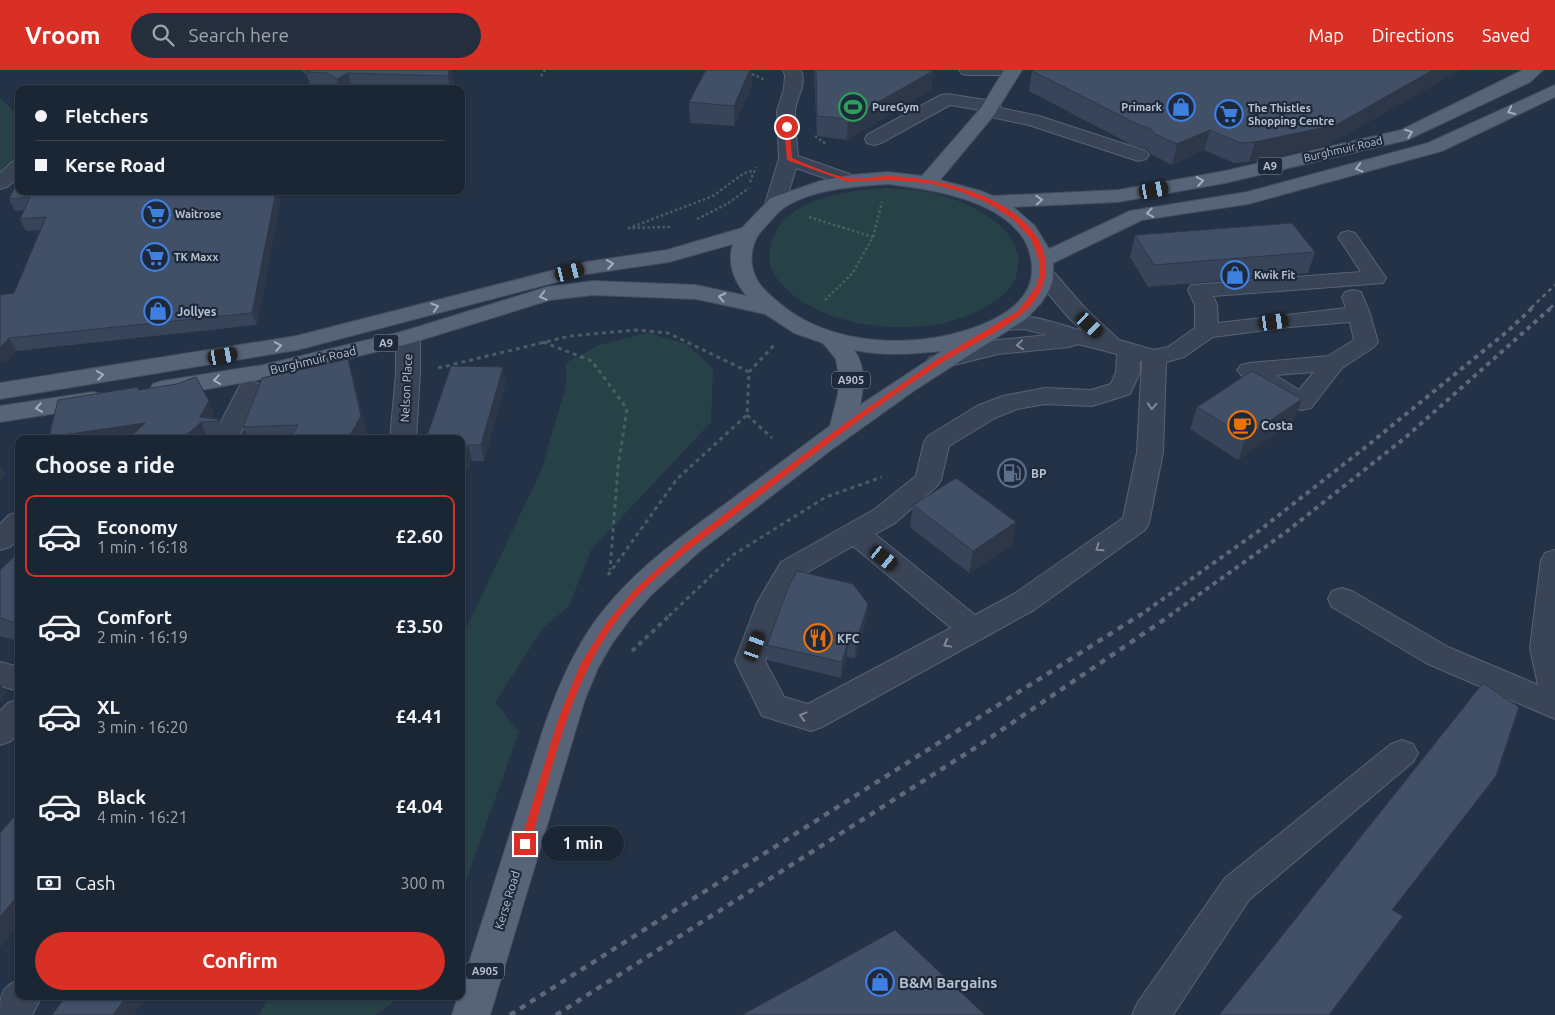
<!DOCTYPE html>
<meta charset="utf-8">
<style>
body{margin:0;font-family:Ubuntu,sans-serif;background:#242e3d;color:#f1f3f6;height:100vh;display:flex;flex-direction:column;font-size:19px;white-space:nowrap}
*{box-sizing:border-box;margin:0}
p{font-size:16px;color:#a0a5ad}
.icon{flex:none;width:28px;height:28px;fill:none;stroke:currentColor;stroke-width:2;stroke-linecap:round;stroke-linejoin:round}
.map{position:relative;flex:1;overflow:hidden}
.drawer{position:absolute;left:15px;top:365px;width:450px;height:565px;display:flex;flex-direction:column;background:#1b2635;border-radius:10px;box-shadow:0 1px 4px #0004,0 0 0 1px #394350}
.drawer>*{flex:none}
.hud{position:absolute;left:15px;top:15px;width:450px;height:110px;border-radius:10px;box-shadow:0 1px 4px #0004,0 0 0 1px #394350;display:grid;align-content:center;height:110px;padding:0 20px;background:#1b2635}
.end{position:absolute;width:22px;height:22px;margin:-11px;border:6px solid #d93025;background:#fff;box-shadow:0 0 0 2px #fff}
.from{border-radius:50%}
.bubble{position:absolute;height:35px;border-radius:18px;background:#1b2635;box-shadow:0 1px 4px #0004,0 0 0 1px #394350;font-size:16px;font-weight:600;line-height:35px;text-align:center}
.car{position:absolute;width:15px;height:30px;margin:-15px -8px;border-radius:6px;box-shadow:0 0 4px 1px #0007;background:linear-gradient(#222 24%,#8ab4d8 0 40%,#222 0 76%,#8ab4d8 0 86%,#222 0)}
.hud b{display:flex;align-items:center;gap:18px;height:48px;font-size:19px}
.hud b+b{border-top:1px solid #394350}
.hud i{width:12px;height:12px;background:#f1f3f6}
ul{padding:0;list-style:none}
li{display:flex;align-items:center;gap:15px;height:82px;margin:0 10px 8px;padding:0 10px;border:2px solid transparent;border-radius:10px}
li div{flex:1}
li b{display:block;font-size:19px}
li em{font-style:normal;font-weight:600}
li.current{border-color:#d93025}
li>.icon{width:45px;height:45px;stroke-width:1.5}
h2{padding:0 20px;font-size:22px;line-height:60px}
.pay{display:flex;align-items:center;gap:12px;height:55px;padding:0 20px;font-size:19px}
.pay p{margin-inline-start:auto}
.primary-button{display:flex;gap:10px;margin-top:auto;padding:10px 20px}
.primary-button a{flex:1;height:58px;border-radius:30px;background:#d93025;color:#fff;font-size:20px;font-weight:600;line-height:58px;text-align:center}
header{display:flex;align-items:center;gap:30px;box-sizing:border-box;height:70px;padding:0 25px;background:#d93025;color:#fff}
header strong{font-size:24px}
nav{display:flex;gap:28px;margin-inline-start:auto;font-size:18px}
.search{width:350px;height:45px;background:#242e3d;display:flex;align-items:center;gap:12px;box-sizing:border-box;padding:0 18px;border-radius:28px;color:#a0a5ad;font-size:19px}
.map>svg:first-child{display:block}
.green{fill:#274247}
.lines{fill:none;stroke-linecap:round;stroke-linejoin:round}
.minor-casing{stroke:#586273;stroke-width:2}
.major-casing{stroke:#434d5f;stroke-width:2}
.path-far2{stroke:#455f63;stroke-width:2.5;stroke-dasharray:2.5 2.5;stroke-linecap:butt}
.path-far1{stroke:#455f63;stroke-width:3;stroke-dasharray:4 4;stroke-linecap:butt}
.path{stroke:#455f63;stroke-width:4;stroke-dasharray:4.5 4.5;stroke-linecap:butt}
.minor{fill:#394456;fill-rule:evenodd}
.major{fill:#576376;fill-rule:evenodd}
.rail-far2{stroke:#5b687d;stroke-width:2.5;stroke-dasharray:4 4;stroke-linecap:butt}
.rail-far1{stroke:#5b687d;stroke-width:4;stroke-dasharray:4.5 4.5;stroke-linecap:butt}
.rail{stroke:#5b687d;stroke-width:4.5;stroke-dasharray:6 6;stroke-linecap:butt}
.wall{fill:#384459}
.shaded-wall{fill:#2e3748}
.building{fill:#414f67;stroke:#2e3748}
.oneway{stroke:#a4adbd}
.oneway2{stroke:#7e8899}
.route{fill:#d93025}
.labels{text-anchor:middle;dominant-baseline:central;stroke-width:4.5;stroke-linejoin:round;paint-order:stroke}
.far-poi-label{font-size:11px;font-weight:bold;fill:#b7c0cf;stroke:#1e293b;text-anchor:start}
.far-street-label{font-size:11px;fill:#b7c0cf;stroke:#1e293b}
.shield{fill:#1e293b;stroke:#8993a3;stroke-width:1}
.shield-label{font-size:11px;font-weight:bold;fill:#b7c0cf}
.poi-label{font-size:12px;font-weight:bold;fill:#b7c0cf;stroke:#1e293b;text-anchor:start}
.street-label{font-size:12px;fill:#b7c0cf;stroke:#1e293b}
.near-poi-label{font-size:15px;font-weight:bold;fill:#b7c0cf;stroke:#1e293b;text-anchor:start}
</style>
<header>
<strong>Vroom</strong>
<div class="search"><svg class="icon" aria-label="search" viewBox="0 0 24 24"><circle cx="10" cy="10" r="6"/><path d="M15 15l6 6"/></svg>Search here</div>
<nav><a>Map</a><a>Directions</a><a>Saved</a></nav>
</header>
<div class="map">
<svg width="1555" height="945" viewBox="0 0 1555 945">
<rect width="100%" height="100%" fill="#243247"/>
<path class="green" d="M0 28 19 46V88L0 103Z
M885 118C897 119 910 119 923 121 956 127 1010 147 1018 185 1020 191 1017 201 1016 207 1012 222 990 235 978 241 922 270 814 261 776 207 769 198 768 184 771 174 784 128 844 121 885 118Z
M648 263 686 274 713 298 711 352 591 480 569 536 543 558 495 632 519 662 461 824V569L541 401 566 316V293L599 275Z
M269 926H402L375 945H259Z"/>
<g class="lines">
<defs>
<path id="minor" d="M783 0H801C807 15 796 28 795 42 794 56 797 72 798 86L855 106 858 110 855 114 848 116 796 98 785 134 782 138 775 140 768 138 765 134 779 89 777 41 784 19 785 5Z
M959 0H1022L1019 4 1013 5H968L962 4Z
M947 24 998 32 1001 36 1000 38 1039 46 1146 81 1149 85 1146 89 1139 91 1132 89 1029 55 982 45 980 40 950 35 881 73 874 75 867 73 865 69 867 65 941 25Z
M19 90V107L7 117 0 119V103L12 92Z
M1348 161 1355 163 1386 208 1383 213 1213 226 1217 235 1218 253 1346 238 1342 227 1345 222 1353 220 1361 222 1370 244 1378 272 1374 277 1342 298 1311 338 1302 340 1293 338 1241 305 1237 300 1241 295 1249 293 1328 286 1354 270 1350 252 1290 257 1213 267 1184 287 1166 292 1163 382 1149 453 1145 460 1034 540 822 657 811 661 762 646 735 591 757 533 781 492 875 439 916 406 924 372 928 366 977 336 1003 326 1045 318 1091 320 1111 314 1116 302 1117 284 1078 274 1069 277 998 284 938 299 930 297 926 292 930 287 998 270 1047 265 1024 259 1005 260 997 258 994 253 997 248C1026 241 1055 253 1083 261L1068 247 1032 204 1035 199 1043 197 1051 199 1084 237 1119 270 1154 280 1168 277 1195 258V235L1188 220 1191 215 1361 202 1338 167 1341 163ZM1140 291H1142L1137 382 1123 448 1014 524 975 545 875 464 895 453 937 416 941 410 949 376 995 348 1017 339 1045 334 1092 336 1130 324 1140 302ZM1314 302 1299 320 1275 305ZM853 476 951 558 808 634 784 627 765 591 785 534 801 506Z
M408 260 416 262 420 267V303L416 369H390L396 303V267L400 262Z
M250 311 259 314 262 319 238 369H212L238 319 241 314Z
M19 442V468L10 477 0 480V454L9 445Z
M1555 480V649L1426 593 1332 537 1328 529 1332 521 1342 518 1352 521 1448 577 1538 615 1530 578 1541 490 1545 483Z
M0 592 19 597V621L0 616Z
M19 629V663L11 671 0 675V641L8 633Z
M1402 670 1413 674 1418 683 1413 692 1249 830 1173 945H1132L1138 932 1225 808 1391 674Z
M19 910V926H42L32 945H0C0 927 0 917 19 910Z"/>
<path id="major" d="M1004 0H1022L994 45 940 110 981 121 993 126 1118 120 1225 101 1401 60 1523 0H1543L1530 12 1407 70 1225 113 1118 132 1013 137 1035 156 1049 179 1130 141 1247 122 1428 73 1555 15V27L1442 81 1248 134 1142 150 1053 193V209L1050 219 1041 233 1026 249 915 320 831 380 700 481 651 525 630 549 611 575 598 598 585 629 490 945H452L458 926H461V918L542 663C554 627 568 592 589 560 625 506 680 467 732 429 764 405 797 380 830 356L838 324 839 306 836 289 823 273 794 263 765 244 696 229 593 225 550 230 408 274 263 309 162 327 153 324 150 319 153 314 162 311 263 295 401 262 547 217 593 211 696 215 747 226C734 212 727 193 733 174L669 192 587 204 297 280 0 329V313L296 266 586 192 667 180 742 158 771 128 820 111 851 105 888 102 922 106 981 38ZM888 114C938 120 1034 134 1032 202 1031 228 1008 243 986 253 924 280 832 279 778 232 771 226 762 219 757 210 748 193 750 172 764 158 771 151 777 142 785 137 813 119 856 116 888 114ZM854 280C883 286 913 284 942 281L860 335C864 316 866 297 854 280Z
M93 322 102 324 105 330 102 336 0 352V336Z"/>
</defs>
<use href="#minor" class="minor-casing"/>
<use href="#major" class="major-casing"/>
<path class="path-far2" d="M743 0 765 10
M541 6 545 0
M815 66 826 74
M750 112 756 97
M809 147 873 167
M697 149 727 134 749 118
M670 157 629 158 713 126 744 103 753 101
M825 230 852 204 873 167 882 132"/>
<path class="path-far1" d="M543 272 592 291 627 339 618 397 610 500
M438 298 570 266 636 260 668 263 749 302
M747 345 772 368
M608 505 677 409 747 345 749 302 776 273
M669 546 733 485 826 427 882 407"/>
<path class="path" d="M632 581 670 545"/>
<use href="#minor" class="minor"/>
<use href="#major" class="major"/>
<path class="rail-far2" d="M1531 238 1555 215
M1550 238 1555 234"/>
<path class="rail-far1" d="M1139 546 1260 460 1367 376 1509 260 1533 237
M1169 546 1286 462 1406 367 1552 237"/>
<path class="rail" d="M510 945 1140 545
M556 945 978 676 1171 545"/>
</g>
<path class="wall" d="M300 0H451L454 14 453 19H311L307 5Z
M814 0H924L933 1 931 20 847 70 817 66Z
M1034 0H1460L1328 75 1249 92 1234 93 1204 80 1172 95 1151 84 1147 79 1132 75 1029 21 1032 1Z
M752 16 734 56 690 53 689 32Z
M19 121H282L257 255 16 281 7 291 0 292 14 223 40 160 26 161 20 149 24 140 15 141 9 129Z
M1135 165 1315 182 1308 203 1148 217 1130 187Z
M348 289 353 305 366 361 362 369H248L243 357Z
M506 312 484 391H472L461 369Z
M138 317 139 320 218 349 227 369H50Z
M1197 337 1293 352 1238 390 1190 359Z
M913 435 1016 452 1012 475 969 503 910 457Z
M19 482V571L0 566V500Z
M868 534 867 549 855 588 847 587 841 608 767 590V575Z"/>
<path class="shaded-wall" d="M449 0H451L454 14 453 19H451L448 6Z
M750 0H752V16L734 56V36Z
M1433 0H1460L1328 75 1249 92 1255 72Z
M933 1 931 20 847 70 848 49Z
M348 3 352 19H339L337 9Z
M1210 60 1204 80 1172 95 1177 74Z
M276 121H282L257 255 252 243Z
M9 268 16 281 7 291 0 292V278Z
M348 289 353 305 366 361 362 369H348Z
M503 297 506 312 484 391 481 375Z
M1302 329 1293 352 1238 390 1246 367Z
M209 331 217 351 200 347Z
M201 352 208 369H177Z
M145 353 153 369H50L49 367Z
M468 375 472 391 461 413V389Z
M0 394 6 404 0 411Z
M1016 452 1012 475 969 503 973 481Z
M868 534 867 549 855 588 856 573Z
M848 571 847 587 841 608 842 592Z
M0 614 7 623 0 631Z
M1496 706 1476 732 1373 865 1392 840Z
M19 824V854L0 878V847Z
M127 926H147L134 945H113Z"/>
<path class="building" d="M311 0H449L448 6 348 3 337 9 327 3 306 2Z
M706 0H750L734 36 689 32Z
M816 0H924L933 1 848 49 817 46Z
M1034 0H1433L1336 55 1255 72 1240 73 1210 60 1177 74 1155 64 1151 59 1137 54 1032 1Z
M19 108V121H276L252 243 9 268 0 278V225L14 223 46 147 20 149 30 127 9 129Z
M1292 153 1315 182 1154 195 1135 165Z
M348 289 361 346 348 369H289L298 355 243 357 262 308Z
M451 296 503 297 481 375H468L461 389V369H426Z
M1252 301 1302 329 1246 367 1197 337Z
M196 307 209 331 200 347 218 349 219 351 201 352 190 362 177 369H128L145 353 49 367 58 330 138 317V320L177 314Z
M956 408 1016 452 973 481 913 435Z
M19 482V554L0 548V500Z
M797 501 853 514 868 534 856 573 848 571 842 592 767 575 789 515Z
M1483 613 1519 637 1496 706 1392 840 1403 846 1329 945H1219Z
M19 741V824L0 847V763Z
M895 860 985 945H742Z
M66 926H127L113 945H52Z"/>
<defs><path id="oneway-chevron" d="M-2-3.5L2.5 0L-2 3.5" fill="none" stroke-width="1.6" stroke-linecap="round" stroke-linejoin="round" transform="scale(1.25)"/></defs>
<g class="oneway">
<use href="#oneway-chevron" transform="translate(1511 41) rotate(155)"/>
<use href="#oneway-chevron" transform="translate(1409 63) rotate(-21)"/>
<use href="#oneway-chevron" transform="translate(1359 98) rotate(165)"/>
<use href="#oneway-chevron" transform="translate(1200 111) rotate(-10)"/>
<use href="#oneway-chevron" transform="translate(1039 130) rotate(-3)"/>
<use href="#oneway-chevron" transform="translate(1150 143) rotate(171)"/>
<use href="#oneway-chevron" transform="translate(610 194) rotate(-8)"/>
<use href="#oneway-chevron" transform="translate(543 226) rotate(166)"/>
<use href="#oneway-chevron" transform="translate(722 227) rotate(-168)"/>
<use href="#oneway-chevron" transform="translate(435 237) rotate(-16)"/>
<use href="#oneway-chevron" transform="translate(278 276) rotate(-10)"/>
<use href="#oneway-chevron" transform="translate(100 305) rotate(-9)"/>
<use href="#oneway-chevron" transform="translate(217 310) rotate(171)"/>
<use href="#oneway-chevron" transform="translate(39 338) rotate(171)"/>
</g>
<g class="oneway2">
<use href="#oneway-chevron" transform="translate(1020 275) rotate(174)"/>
<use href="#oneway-chevron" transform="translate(1152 336) rotate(92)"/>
<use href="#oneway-chevron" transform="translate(1099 478) rotate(145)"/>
<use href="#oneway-chevron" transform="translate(947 574) rotate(151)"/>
<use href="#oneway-chevron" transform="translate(803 646) rotate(-165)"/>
</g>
<path class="route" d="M787 55 790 57 792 88C807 94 833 106 849 108 862 110 875 106 888 106 936 107 1009 124 1037 167 1049 187 1049 211 1035 230 1019 254 966 277 940 294 875 337 813 384 752 432 703 469 648 506 612 557 568 620 552 701 530 774L525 778 520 774 558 650 580 595 607 552 634 520 684 475 840 357 936 290 1018 241 1036 217 1040 204 1039 190 1031 169 1014 150 988 133 959 121 928 113 888 110 848 112 787 90 784 57Z"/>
<defs>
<symbol id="stadium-ring" viewBox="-11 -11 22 22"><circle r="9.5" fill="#1e293b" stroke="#2e9e5b" stroke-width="1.5"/><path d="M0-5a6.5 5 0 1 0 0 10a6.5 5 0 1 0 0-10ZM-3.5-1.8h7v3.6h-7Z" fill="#2e9e5b"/></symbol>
<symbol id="shop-ring" viewBox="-11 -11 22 22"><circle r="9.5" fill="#1e293b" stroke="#3f7fe0" stroke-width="1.5"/><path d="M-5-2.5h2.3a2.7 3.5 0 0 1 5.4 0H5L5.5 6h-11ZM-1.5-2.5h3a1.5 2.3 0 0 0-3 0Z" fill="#3f7fe0"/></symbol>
<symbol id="supermarket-ring" viewBox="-11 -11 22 22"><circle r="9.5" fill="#1e293b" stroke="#3f7fe0" stroke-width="1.5"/><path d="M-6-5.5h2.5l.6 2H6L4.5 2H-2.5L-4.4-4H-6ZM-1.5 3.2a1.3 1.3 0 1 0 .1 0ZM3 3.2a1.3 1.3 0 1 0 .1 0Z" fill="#3f7fe0"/></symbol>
<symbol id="cafe-ring" viewBox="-11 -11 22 22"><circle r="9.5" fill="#1e293b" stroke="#e8710a" stroke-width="1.5"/><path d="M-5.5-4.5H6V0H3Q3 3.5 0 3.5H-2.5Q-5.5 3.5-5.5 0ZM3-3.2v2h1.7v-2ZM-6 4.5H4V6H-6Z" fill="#e8710a"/></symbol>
<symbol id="fuel-ring" viewBox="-11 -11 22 22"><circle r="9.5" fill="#1e293b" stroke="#5c6f8a" stroke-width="1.5"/><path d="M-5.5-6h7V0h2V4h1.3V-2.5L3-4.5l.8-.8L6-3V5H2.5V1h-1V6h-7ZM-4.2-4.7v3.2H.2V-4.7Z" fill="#5c6f8a"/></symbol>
<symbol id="restaurant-ring" viewBox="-11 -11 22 22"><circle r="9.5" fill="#1e293b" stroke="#e8710a" stroke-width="1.5"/><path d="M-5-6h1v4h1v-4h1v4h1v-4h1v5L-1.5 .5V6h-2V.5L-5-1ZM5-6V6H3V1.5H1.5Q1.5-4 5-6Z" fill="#e8710a"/></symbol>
</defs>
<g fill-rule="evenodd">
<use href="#stadium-ring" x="837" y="21" width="32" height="32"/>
<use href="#shop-ring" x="1165" y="21" width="32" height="32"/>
<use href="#supermarket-ring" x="1213" y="28" width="32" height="32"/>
<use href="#supermarket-ring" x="140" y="128" width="32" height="32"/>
<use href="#supermarket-ring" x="139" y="171" width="32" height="32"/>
<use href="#shop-ring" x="1219" y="189" width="32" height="32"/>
<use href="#shop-ring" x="142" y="225" width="32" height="32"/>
<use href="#cafe-ring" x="1226" y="339" width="32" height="32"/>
<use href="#fuel-ring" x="996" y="387" width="32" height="32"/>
<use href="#restaurant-ring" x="802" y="552" width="32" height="32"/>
<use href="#shop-ring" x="864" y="896" width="32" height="32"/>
</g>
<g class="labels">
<g class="far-poi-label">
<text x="872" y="37">PureGym</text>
<text x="1162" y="37" text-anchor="end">Primark</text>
<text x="1248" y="38">The Thistles<tspan x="1248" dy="13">Shopping Centre</tspan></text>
<text x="175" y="144">Waitrose</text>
<text x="174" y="187">TK Maxx</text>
<text x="1254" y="205">Kwik Fit</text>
</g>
<g class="far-street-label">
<text transform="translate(1343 79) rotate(-13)">Burghmuir Road</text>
</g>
<g class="shield">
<rect x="1257.5" y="87.5" width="25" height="17" rx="4"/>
<rect x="373.5" y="264.5" width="25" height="17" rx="4"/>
<rect x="832" y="301.5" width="38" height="17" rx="4"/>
<rect x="466" y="892.5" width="38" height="17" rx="4"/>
</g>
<g class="shield-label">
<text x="1270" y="96">A9</text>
<text x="386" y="273">A9</text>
<text x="851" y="310">A905</text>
<text x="485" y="901">A905</text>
</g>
<g class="poi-label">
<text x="177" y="241">Jollyes</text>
<text x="1261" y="355">Costa</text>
<text x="1031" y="403">BP</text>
<text x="837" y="568">KFC</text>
</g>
<g class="street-label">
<text transform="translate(313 290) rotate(-13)">Burghmuir Road</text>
<text transform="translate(406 318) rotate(-87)">Nelson Place</text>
<text transform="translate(507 830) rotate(-73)">Kerse Road</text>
</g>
<g class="near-poi-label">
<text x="899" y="912">B&amp;M Bargains</text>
</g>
</g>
</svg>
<i class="end from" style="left:787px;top:57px"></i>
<i class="end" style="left:525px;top:774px"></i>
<div class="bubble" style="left:542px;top:756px;width:82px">1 min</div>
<i class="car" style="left:1154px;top:120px;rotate:80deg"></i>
<i class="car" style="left:570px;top:202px;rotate:76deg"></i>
<i class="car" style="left:1274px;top:252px;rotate:82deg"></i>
<i class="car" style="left:1090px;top:255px;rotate:133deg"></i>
<i class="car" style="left:223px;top:286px;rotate:80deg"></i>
<i class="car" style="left:884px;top:488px;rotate:129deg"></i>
<i class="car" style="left:755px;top:576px;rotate:20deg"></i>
<div class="hud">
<b><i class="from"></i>Fletchers</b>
<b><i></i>Kerse Road</b>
</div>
<section class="drawer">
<h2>Choose a ride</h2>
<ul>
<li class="current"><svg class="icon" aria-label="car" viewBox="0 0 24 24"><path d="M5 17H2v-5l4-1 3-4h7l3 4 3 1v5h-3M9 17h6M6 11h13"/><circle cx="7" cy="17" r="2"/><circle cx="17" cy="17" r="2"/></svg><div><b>Economy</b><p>1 min · 16:18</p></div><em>£2.60</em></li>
<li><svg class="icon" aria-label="car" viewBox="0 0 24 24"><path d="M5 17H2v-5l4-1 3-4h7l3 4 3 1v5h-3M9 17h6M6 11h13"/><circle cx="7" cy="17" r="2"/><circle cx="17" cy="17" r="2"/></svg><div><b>Comfort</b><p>2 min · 16:19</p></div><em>£3.50</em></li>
<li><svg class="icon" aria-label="car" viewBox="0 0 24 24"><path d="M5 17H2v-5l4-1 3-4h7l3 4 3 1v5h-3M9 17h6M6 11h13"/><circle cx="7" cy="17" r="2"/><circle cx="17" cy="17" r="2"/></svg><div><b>XL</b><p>3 min · 16:20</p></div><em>£4.41</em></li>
<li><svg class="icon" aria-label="car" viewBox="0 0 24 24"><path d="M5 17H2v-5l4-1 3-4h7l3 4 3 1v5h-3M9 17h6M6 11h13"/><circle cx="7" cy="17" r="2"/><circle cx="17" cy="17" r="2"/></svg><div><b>Black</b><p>4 min · 16:21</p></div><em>£4.04</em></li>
</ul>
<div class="pay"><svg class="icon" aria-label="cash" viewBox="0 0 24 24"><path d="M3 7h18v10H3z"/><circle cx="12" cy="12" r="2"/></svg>Cash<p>300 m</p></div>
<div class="primary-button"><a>Confirm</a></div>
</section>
</div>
